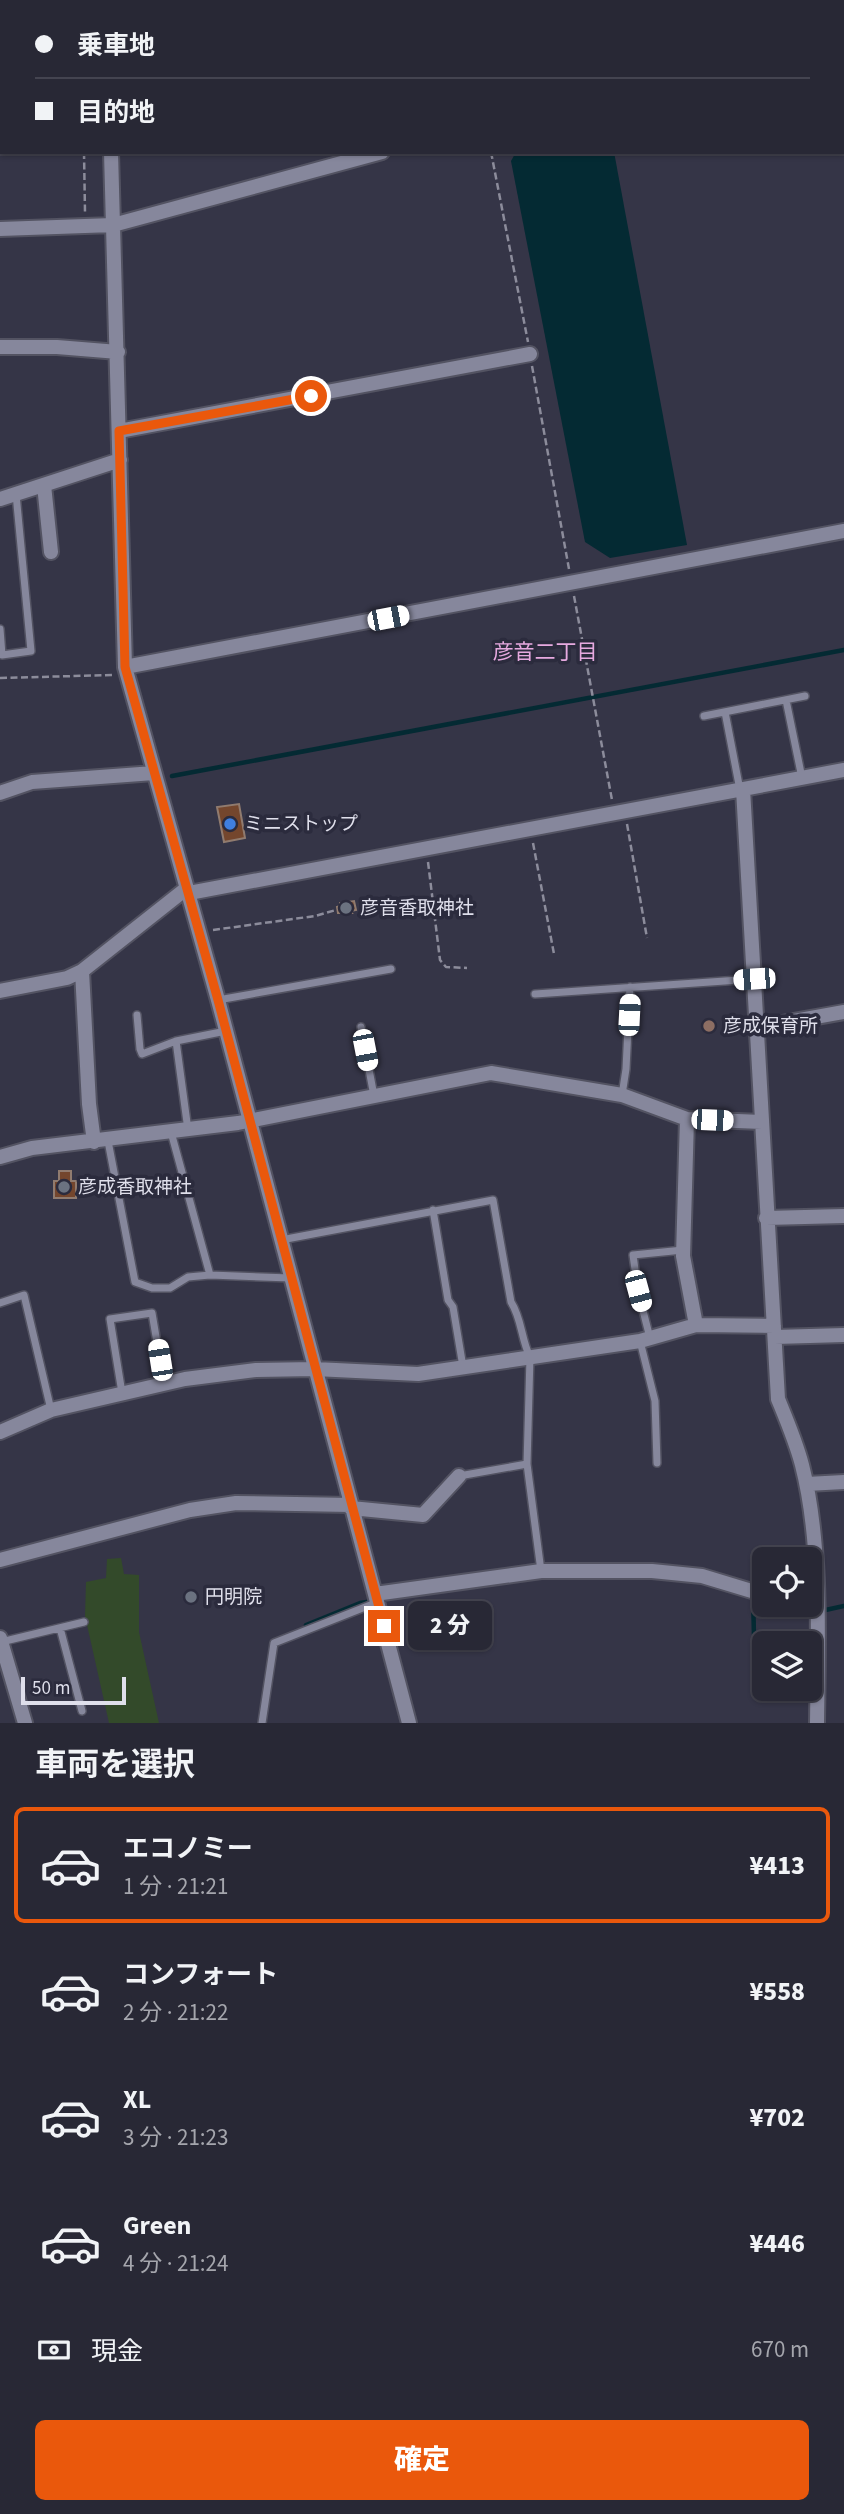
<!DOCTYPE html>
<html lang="ja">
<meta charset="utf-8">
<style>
body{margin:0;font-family:"Source Sans 3","Noto Sans JP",sans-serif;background:#30303d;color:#f1f3f6;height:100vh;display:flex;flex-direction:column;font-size:26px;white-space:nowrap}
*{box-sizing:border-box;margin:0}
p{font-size:23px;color:#a5a6ad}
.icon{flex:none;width:38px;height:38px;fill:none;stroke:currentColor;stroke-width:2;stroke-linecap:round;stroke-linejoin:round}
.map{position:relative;height:1723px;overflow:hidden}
.drawer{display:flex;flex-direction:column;background:#282835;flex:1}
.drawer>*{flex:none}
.banner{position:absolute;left:0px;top:0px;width:845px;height:154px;box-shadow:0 2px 5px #0004,0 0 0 2px #444450;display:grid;align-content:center;height:154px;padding:0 35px;background:#282835}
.controls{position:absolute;left:752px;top:1547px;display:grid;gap:14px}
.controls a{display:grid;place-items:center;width:70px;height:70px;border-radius:10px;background:#282835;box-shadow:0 2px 5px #0004,0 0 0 2px #444450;font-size:35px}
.scale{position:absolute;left:21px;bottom:18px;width:105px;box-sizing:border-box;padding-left:7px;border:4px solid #dfdfeb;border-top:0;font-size:19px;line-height:24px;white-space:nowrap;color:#dfdfeb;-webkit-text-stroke:5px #2b2b3d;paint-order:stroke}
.end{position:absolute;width:32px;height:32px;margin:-16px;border:9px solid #ea580c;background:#fff;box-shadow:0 0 0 4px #fff}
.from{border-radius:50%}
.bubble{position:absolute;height:49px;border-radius:10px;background:#282835;box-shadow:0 2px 5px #0004,0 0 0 2px #444450;font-size:23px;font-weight:800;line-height:49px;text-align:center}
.car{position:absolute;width:21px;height:42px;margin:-21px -10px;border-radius:9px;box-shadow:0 0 5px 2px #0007;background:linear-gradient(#fff 24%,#345 0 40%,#fff 0 76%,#345 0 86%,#fff 0)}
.banner b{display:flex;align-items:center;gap:24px;height:66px;font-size:26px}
.banner b+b{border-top:2px solid #444450}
.banner i{width:18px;height:18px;background:#f1f3f6}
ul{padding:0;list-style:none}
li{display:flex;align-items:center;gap:21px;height:116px;margin:0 14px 10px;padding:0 21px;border:4px solid transparent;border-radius:10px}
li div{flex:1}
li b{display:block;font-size:26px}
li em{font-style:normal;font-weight:800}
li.active{border-color:#ea580c}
li>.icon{width:63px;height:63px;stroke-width:1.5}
h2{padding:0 35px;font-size:32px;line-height:84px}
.pay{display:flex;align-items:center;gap:18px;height:77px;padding:0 35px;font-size:26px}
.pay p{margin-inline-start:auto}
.action{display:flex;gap:14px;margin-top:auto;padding:14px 35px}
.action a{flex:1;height:80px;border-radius:10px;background:#ea580c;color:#fff;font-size:28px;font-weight:800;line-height:80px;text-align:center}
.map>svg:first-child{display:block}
.green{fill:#334a2a}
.water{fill:#042a33}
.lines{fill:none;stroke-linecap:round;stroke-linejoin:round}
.stream{stroke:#042a33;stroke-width:4.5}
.building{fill:#74462d;stroke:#907b6f;stroke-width:2}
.lane-casing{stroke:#535362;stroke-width:10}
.street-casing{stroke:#535362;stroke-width:18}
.path{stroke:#8c8c9b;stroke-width:2.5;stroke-dasharray:7 3.5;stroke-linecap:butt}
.lane{stroke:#86879c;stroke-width:7}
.street{stroke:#86879c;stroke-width:14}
.route{stroke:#ea580c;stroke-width:9}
.shop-dot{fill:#3f7fe0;stroke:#2b2b3d;stroke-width:2.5}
.worship-dot{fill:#6b7280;stroke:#2b2b3d;stroke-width:2.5}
.education-dot{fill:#8d6e63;stroke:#2b2b3d;stroke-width:2.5}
.labels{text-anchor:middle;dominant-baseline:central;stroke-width:7;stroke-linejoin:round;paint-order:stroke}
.poi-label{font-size:19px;fill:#dfdfeb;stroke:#2b2b3d;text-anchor:start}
.neighbourhood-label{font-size:21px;fill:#e6a9df;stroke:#2b2b3d}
</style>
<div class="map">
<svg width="844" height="1723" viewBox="0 0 844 1723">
<rect width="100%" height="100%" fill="#353547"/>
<path class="green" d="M121 1558 124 1574 139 1575V1632L159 1723H109L85 1616 86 1582 106 1578 107 1559Z"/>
<path class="water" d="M516 152H614L687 545 610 558 585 542 511 161Z"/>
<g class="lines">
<path class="stream" d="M0 18 2 19
M172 776 844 650
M753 1596 755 1677 762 1697
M779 1605 795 1610
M821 1611 844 1606
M306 1625 360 1603 374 1601"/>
</g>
<path class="building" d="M239 804 245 838 224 842 217 807Z
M354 901 356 910 351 911 352 913H338L337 907 340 906V903Z
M59 1171H71V1181H76V1198H54V1181H59Z"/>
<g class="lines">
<defs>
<path id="lane" d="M0 629 2 655 31 651 16 494
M786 700 802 778
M725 712 740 790
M704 716 805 696
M535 994 754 979
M218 1000 391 969
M137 1015 140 1049 142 1054 176 1041 226 1031
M361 1027 374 1096
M176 1041 188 1130
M622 1095 626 1069 630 987
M108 1141 135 1282 152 1288H170L188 1277 210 1275 171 1132
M433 1210 448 1300 453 1307 463 1367
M281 1240 493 1200 511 1302C522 1319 521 1339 530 1357L527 1464 541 1571
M210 1275 291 1278
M0 1303 24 1295 51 1410
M650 1338 638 1291 633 1255 683 1250
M640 1341 655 1401 657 1463
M122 1393 110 1319 152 1313 164 1384
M459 1476 527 1464
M60 1628 82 1711
M1 1642 84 1622
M262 1723 274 1643 378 1602"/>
<path id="street" d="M108 0V2
M111 152 125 667 218 1000 409 1723
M0 229 113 225 382 152
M0 347H57L118 352
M119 431 530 354
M44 485 51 552
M0 499 120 460
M125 667 844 531
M743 789 778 1399C787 1421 796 1442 802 1465 822 1543 818 1642 817 1723
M0 793 32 782 154 773
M189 893 844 770
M82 971 89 1104 94 1142
M0 991 67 978 82 971 187 888
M755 1028 844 1012
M687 1119 683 1256 696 1325
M0 1157 32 1148 238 1123 491 1073 622 1095 687 1119 762 1122
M766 1218 844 1216
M775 1337 844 1335
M0 1432 51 1410 185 1379 256 1370 315 1369 418 1374 640 1341 696 1325 774 1326
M807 1484 844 1482
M351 1508 423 1515 459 1476
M0 1560 190 1510 236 1503 351 1505
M375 1594 541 1571H652L702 1576 765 1595
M796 1605 817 1610
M0 1638 25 1723"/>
</defs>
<use href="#lane" class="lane-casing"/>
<use href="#street" class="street-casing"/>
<path class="path" d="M463 0V2
M84 152 85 212
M491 152 528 342
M532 366 569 569
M574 596 612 800
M0 678 112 675
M627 824 647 938
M533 843 554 954
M428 862 440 960 446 967 467 968
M213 930 315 916 336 910"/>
<use href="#lane" class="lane"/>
<use href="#street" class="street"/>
</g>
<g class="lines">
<path class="route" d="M311 396 119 431 125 667 218 1000 384 1626"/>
</g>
<circle class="shop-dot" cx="230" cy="824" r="7"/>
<g class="worship-dot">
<circle cx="346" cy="908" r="7"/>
<circle cx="64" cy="1187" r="7"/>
<circle cx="191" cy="1597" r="7"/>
</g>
<circle class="education-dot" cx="709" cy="1026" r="7"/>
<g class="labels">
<g class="poi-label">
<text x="244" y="824">ミニストップ</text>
<text x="360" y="908">彦音香取神社</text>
<text x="723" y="1026">彦成保育所</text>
<text x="78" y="1187">彦成香取神社</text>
<text x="205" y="1597">円明院</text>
</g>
<g class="neighbourhood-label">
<text x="545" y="652">彦音二丁目</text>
</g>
</g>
</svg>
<div class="controls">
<a><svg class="icon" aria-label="locate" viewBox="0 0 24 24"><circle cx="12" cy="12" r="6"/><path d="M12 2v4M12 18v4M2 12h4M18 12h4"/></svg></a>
<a><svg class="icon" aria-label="layers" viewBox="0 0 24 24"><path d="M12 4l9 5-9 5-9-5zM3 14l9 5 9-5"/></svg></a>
</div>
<div class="scale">50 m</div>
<i class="end from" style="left:311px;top:396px"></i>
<i class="end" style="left:384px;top:1626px"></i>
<div class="bubble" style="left:408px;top:1601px;width:84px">2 分</div>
<i class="car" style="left:388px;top:618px;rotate:79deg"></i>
<i class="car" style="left:754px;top:979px;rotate:266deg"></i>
<i class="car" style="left:629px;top:1015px;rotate:3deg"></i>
<i class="car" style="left:365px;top:1050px;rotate:169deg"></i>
<i class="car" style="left:712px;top:1120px;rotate:92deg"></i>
<i class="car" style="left:638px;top:1291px;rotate:165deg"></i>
<i class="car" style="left:160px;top:1360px;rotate:351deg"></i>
<div class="banner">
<b><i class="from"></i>乗車地</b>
<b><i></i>目的地</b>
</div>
</div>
<section class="drawer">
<h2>車両を選択</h2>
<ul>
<li class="active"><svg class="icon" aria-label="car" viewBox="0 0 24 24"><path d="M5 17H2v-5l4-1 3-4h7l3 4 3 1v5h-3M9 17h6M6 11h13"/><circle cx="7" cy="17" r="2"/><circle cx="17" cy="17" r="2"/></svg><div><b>エコノミー</b><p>1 分 · 21:21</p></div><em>¥413</em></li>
<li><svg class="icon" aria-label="car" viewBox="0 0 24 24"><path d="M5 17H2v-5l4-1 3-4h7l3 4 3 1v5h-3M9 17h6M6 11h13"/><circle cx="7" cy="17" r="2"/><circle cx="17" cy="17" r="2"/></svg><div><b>コンフォート</b><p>2 分 · 21:22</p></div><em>¥558</em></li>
<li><svg class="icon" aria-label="car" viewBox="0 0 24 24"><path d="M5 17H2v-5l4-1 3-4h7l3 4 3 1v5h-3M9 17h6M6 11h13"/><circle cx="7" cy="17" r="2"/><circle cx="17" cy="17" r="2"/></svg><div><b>XL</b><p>3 分 · 21:23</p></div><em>¥702</em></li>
<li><svg class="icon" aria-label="car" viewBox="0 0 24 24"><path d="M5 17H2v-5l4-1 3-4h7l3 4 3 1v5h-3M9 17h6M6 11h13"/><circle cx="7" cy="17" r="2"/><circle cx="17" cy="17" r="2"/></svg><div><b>Green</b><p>4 分 · 21:24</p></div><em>¥446</em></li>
</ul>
<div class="pay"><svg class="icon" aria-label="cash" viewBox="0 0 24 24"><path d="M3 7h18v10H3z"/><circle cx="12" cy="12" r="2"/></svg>現金<p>670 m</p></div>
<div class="action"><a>確定</a></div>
</section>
